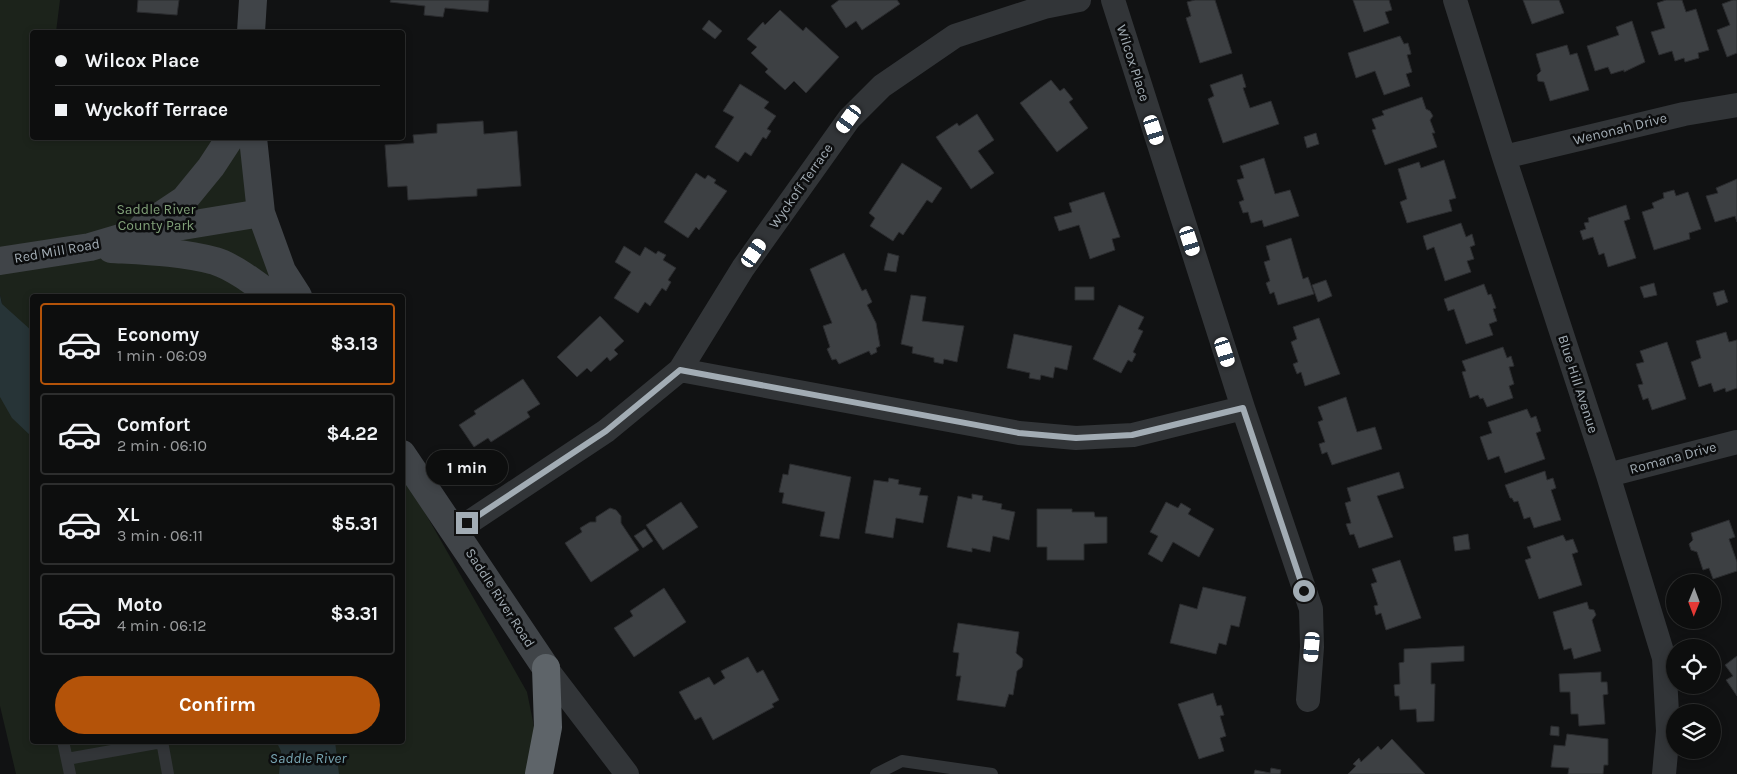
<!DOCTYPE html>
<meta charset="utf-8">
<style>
body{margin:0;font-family:Karla,sans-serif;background:#161717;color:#f1f3f6;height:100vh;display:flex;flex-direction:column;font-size:19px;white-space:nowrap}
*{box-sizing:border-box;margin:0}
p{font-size:16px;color:#9a9c9e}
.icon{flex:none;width:28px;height:28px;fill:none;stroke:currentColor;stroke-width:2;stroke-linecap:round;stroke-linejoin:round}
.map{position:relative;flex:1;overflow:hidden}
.panel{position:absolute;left:30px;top:294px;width:375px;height:450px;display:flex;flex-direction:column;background:#0d0e0e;border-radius:5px;box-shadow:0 2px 8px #0003,0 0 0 1px #2d2e2e}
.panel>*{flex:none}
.top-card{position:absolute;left:30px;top:30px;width:375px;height:110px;border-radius:5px;box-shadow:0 2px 8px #0003,0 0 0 1px #2d2e2e;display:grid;align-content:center;height:110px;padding:0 25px;background:#0d0e0e}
.needle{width:32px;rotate:181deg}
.buttons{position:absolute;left:1666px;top:574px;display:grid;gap:10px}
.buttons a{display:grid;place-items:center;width:55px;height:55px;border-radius:50%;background:#0d0e0e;box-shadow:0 2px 8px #0003,0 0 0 1px #2d2e2e;font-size:25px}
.end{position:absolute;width:22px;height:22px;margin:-11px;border:6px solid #a2acb4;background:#111;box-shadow:0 0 0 2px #111}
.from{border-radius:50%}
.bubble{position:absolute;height:35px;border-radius:18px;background:#0d0e0e;box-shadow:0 2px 8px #0003,0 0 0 1px #2d2e2e;font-size:16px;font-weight:700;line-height:35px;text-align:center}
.car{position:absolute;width:15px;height:30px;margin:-15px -8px;border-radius:6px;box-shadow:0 0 4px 1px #0007;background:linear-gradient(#fff 24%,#345 0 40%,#fff 0 76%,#345 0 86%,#fff 0)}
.top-card b{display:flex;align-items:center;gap:18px;height:48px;font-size:19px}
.top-card b+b{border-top:1px solid #2d2e2e}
.top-card i{width:12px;height:12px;background:#f1f3f6}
ul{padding:9px 0 0;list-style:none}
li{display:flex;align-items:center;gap:15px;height:82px;margin:0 10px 8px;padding:0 15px;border:2px solid #2d2e2e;border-radius:5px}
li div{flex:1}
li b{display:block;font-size:19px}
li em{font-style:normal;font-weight:700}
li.selected{border-color:#b45309}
li>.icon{width:45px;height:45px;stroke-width:1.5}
.action{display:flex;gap:10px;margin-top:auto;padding:10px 25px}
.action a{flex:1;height:58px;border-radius:30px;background:#b45309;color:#fff;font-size:20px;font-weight:700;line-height:58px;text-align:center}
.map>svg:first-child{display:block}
.green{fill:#1c231b}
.water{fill:#273437}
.building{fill:#3d4043;stroke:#2b2c2f}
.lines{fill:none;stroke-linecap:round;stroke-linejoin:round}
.lane{stroke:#323538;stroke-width:12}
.street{stroke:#323538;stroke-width:24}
.secondary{stroke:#404448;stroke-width:28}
.highway{stroke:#5e6469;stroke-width:28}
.route{stroke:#a2acb4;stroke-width:6}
.labels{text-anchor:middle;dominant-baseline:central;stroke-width:5;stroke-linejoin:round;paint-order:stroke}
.street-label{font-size:14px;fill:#a2acb4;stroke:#0c0d0e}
.park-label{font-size:14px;fill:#80a078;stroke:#0c0d0e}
.water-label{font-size:15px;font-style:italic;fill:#77a4b1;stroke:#0c0d0e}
</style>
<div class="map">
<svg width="1737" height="774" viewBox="0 0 1737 774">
<rect width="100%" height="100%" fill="#111213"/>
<path class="green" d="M0 0H60L56 32H32V138H253L298 296H32V741H402L403 474 527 692 538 746 529 774H16L0 706V304L2 303 0 295Z"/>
<path class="water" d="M0 295 2 304 32 331V437L12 418 0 397Z
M276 741H335L339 774H279L281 751Z"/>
<path class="building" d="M138 0H179L177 15 137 12Z
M391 0H489L488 12 445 8 443 17 424 15 425 6 390 2Z
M839 0H897L900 4 862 30 856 21 846 28 831 6Z
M1195 0H1215L1232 53 1200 63 1186 18 1191 16 1187 2Z
M1353 0H1389L1392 10 1385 12 1389 23 1364 32Z
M1523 0H1559L1564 13 1532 24Z
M1666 0H1682L1686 12 1696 9 1709 50 1698 53 1699 58 1685 62 1684 58 1675 61 1672 51 1659 55 1651 32 1665 28 1657 3Z
M1733 0H1737V53L1727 57 1717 30 1730 25 1722 4Z
M780 10 803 31 806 27 839 57 806 93 794 81 785 90 765 72 768 69 751 53 757 47 747 39 763 22 765 25Z
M709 20 722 31 715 39 702 29Z
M1632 21 1645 62 1624 72V70L1611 74 1608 67 1595 71 1587 46 1619 35 1616 27Z
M1400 36 1404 44 1408 43 1411 54 1407 55 1412 72 1406 74 1410 86 1384 95 1375 71 1356 78 1348 53Z
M1567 45 1570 55 1577 53 1589 90 1550 101 1544 82 1538 81 1537 75 1541 71 1536 54Z
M1242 74 1246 87 1243 88 1250 108 1271 101 1279 124 1223 143 1208 99 1214 96 1210 85Z
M1051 80 1060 91 1064 88 1073 99 1069 102 1088 128 1057 152 1020 103Z
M740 84 769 102 764 108 776 116 767 129 771 131 766 139 763 137 751 156 745 152 738 162 715 147 734 117 723 111Z
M1422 97 1426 109 1430 111 1433 116 1430 120 1435 133H1432L1437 147 1385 165 1372 130 1376 129 1372 119 1384 115 1382 111Z
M977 114 994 140 978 151 994 173 971 189 936 137 957 123 959 126Z
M483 121 484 134 517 131 521 186 477 189V196L408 200 407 186 388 187 385 145 414 143 413 135 437 133V124Z
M1316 133 1319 144 1307 148 1304 137Z
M1264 158 1275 194 1290 190 1299 216 1264 227 1262 220 1251 223 1248 212 1243 213 1239 202 1244 200 1237 180 1244 178 1240 166Z
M1444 160 1456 198 1449 200 1452 211 1407 223 1400 202 1407 199 1398 169 1419 162 1421 168Z
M902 163 942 188 932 203 927 200 903 235 899 232 893 241 870 226 875 218 869 213Z
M696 173 705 179 708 175 716 180 714 183 727 191 699 230 696 227 688 238 664 222Z
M1737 179V222L1735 216 1715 222 1706 196 1718 193 1716 188Z
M1674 190 1676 196 1688 192 1701 229 1689 233 1690 239 1654 250 1642 212 1654 208 1652 203 1664 198 1663 193Z
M1104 192 1120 237 1112 239 1115 250 1090 259 1079 225 1059 231 1054 217 1072 212 1069 203Z
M1626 205 1630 219 1624 221 1636 258 1608 267 1604 253 1599 255 1593 237 1583 240 1580 231 1586 229 1584 223 1589 222 1588 218Z
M1461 223 1466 237 1472 234 1475 245 1470 247 1474 259 1467 261 1471 272 1445 281 1434 247 1427 250 1423 236Z
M1291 238 1303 279 1308 277 1314 294 1278 305 1274 292 1270 294 1266 283 1270 281 1264 262 1270 260 1266 246Z
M624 246 640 256 645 247 656 254 658 251 666 255 663 260 676 268 668 280 671 282 666 291 662 288 650 306 645 302 638 313 614 298 631 272 615 262Z
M844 253 862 291 866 289 872 302 867 305 876 323 880 346 876 348 877 352 871 355 869 351 839 364 836 359 832 360 827 349 830 347 823 326 832 323 810 269Z
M888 253 899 256 896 272 884 270Z
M1326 280 1332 296 1318 302 1312 285Z
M1654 283 1657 295 1644 298 1640 287Z
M1484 284 1488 295 1491 294 1496 308 1493 309 1497 321 1489 324 1493 335 1466 344 1454 309 1448 311 1444 299Z
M1075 287H1094V300H1075Z
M1724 290 1728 302 1717 306 1713 293Z
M911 295 926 297 922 321 964 326 957 362 944 359 943 364 934 362V358L912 353 913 347 901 344Z
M1119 305 1144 317 1138 329 1143 331 1133 352 1136 354 1132 362 1128 360 1121 373 1093 359Z
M600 316 624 341 614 350 618 354 610 361 607 357 591 372 587 368 577 377 557 357Z
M1319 318 1340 374 1305 386 1301 372 1297 374 1293 364 1298 362 1291 342 1297 339 1293 327Z
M1726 332 1729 342 1737 340V388L1726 392 1725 388 1714 392 1711 383 1699 387 1691 362 1701 358 1696 341Z
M1014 334 1072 346 1067 370 1055 367 1053 378 1041 375 1040 380 1029 378 1030 373 1007 368Z
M1667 342 1686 399 1652 410 1648 398 1643 400 1638 385 1643 384 1636 364 1644 362 1640 351Z
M1503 347 1507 358 1511 356 1514 366 1509 367 1514 384 1509 386 1513 398 1487 407 1483 398 1480 399 1478 395 1470 398 1462 372 1466 371 1462 361Z
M523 379 540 404 527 412 530 417 491 442 488 438 474 447 459 425 476 414 474 411Z
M1346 397 1357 432 1375 427 1382 449 1332 465 1327 452 1322 454 1319 444 1325 442 1318 422 1323 420 1318 407Z
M1527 409 1531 418 1536 416 1541 431 1536 433 1545 459 1505 473 1499 456 1488 460 1480 437 1492 433 1488 422Z
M790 464 851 477 839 539 820 536 825 512 782 503 784 493 779 492 783 474 788 475Z
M1545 471 1547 480 1553 478 1556 488 1551 490 1561 520 1534 528 1530 517 1524 519 1518 501 1514 502 1512 498H1510L1505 485Z
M1399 472 1404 488 1377 496 1393 537 1359 548 1354 534 1350 535 1346 524 1351 523 1345 503 1351 501 1347 488Z
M889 478 899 480 898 484 921 488 919 495 928 496 923 523 896 518 893 538 865 533 874 480 888 482Z
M972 494 983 496 982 500 1002 504 1001 509 1015 512 1009 540 993 536 990 552 972 548V552L947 547 958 496 972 499Z
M681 502 698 527 663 550 646 525Z
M1166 502 1178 508 1181 503 1191 509 1188 514 1214 529 1199 557 1173 542 1162 562 1148 554 1158 536 1150 532Z
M610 508 616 510 621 516V523L639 550 591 582 565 543 582 532 580 528 590 522H596V517Z
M1037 509H1072V512H1094L1095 517H1107V543L1084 544V560H1047V547H1037Z
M1729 520 1735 537 1729 539 1737 562V571L1713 579 1709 568 1703 570 1697 552 1691 550 1689 544 1693 540 1691 533Z
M645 529 653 541 643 548 634 536Z
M1468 534 1470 549 1455 551 1453 537Z
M1563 535 1566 541 1573 539 1578 552 1572 554 1582 585 1539 599 1525 560 1531 558 1527 547Z
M1400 560 1421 618 1386 630 1381 613 1376 615 1374 606 1378 605 1371 584 1377 582 1372 569Z
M1203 587 1246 597 1239 627 1231 625 1226 645 1219 643 1216 654 1170 643 1180 604 1197 609Z
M664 588 686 622 634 657 614 628 633 616 630 611Z
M1587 602 1589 609 1594 610 1596 615 1592 620 1601 651 1574 659 1571 648 1564 650 1553 612Z
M958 623 1019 632 1016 653 1023 659 1022 667 1017 671 1013 695 1009 694 1005 707 957 700 961 676H956L959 653 953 652Z
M1464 646V661L1431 663V684H1435L1434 721 1417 722 1416 709 1400 710 1399 696H1395L1394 685 1400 684 1399 663 1404 662V649Z
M1737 656V696L1726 680 1733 676 1725 665Z
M748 657 757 673 763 670 779 700 772 704 774 707 713 740 701 717 695 720 679 692 709 677 714 685 725 678 721 671Z
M1601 672V682H1607L1608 694 1603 695 1605 724 1579 726 1578 714H1571L1570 692H1560L1559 674Z
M1213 693 1217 706 1221 705 1224 715 1220 716 1226 736 1220 738 1224 751 1199 759 1178 704Z
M1551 726 1559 727V736L1550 735Z
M1567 734 1608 739V765H1604L1603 774H1568L1569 768 1551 767 1554 745 1565 746Z
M1392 739 1425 774H1348L1356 766 1353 764 1359 758 1361 762 1378 746 1381 750Z
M1271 768 1281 770 1280 774H1254L1255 770 1270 773Z"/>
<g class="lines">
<path class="lane" d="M63 741 70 774
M162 741 168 774
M67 759 162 742
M876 774 902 761 992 774"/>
<path class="street" d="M1113 0 1243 408 1311 609 1312 647 1308 700
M1455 0 1504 157 1608 475 1664 658 1668 731 1664 774
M1504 157 1684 114 1737 105
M680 370 1019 433 1076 438 1133 435 1243 408
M1608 475 1737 442
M456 531 606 431 680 370 743 268 849 119 882 86 955 36 1044 7 1079 0
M546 668 627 774"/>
<path class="secondary" d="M251 32 253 0
M253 138 261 213 282 271 298 296
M142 228 184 200 211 167 230 138
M111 249C146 251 181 252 215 261 232 266 257 284 271 296
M0 261 90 247 134 234 261 213
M402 454 546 668"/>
<path class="highway" d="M539 774 548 727 546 668"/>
</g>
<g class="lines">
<path class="route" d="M467 523 606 431 680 370 1019 433 1076 438 1132 435 1243 408 1304 591"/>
</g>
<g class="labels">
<g class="street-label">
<text transform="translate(1133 63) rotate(72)">Wilcox Place</text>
<text transform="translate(1620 129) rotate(-14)">Wenonah Drive</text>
<text transform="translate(801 186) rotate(-55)">Wyckoff Terrace</text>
<text transform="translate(57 251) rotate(-10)">Red Mill Road</text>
<text transform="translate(1578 384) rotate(72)">Blue Hill Avenue</text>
<text transform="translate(1673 458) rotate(-15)">Romana Drive</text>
<text transform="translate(500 598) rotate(57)">Saddle River Road</text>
</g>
<g class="park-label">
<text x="156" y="209">Saddle River<tspan x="156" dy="16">County Park</tspan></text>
</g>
<g class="water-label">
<text x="308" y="758">Saddle River</text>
</g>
</g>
</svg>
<div class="buttons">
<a><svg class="needle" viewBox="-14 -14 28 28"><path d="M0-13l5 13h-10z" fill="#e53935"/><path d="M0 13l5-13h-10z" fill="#9a9c9e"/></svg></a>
<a><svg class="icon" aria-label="locate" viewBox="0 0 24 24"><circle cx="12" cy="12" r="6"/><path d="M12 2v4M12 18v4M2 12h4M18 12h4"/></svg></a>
<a><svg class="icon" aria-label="layers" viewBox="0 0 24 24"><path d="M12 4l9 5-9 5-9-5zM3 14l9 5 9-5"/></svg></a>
</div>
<i class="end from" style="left:1304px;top:591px"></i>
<i class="end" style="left:467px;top:523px"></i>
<div class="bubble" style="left:426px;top:450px;width:82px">1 min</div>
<i class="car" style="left:849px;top:119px;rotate:216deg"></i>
<i class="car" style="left:1154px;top:130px;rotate:162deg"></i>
<i class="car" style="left:1190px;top:241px;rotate:162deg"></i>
<i class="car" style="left:754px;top:253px;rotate:35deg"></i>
<i class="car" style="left:1225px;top:352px;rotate:162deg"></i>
<i class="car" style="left:1312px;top:647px;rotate:185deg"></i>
<div class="top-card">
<b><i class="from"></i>Wilcox Place</b>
<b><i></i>Wyckoff Terrace</b>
</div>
<section class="panel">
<ul>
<li class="selected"><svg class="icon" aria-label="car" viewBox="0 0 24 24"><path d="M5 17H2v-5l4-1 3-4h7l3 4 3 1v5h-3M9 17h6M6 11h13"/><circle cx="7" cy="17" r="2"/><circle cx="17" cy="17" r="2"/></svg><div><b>Economy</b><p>1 min · 06:09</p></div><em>$3.13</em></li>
<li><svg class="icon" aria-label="car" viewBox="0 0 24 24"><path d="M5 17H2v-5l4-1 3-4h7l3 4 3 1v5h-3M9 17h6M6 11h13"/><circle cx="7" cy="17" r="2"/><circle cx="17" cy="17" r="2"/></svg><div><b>Comfort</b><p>2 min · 06:10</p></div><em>$4.22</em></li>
<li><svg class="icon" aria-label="car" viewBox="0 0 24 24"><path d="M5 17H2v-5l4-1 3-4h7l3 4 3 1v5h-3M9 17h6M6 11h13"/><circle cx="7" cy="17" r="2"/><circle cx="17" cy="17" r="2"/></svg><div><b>XL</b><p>3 min · 06:11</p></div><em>$5.31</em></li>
<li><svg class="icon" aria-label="car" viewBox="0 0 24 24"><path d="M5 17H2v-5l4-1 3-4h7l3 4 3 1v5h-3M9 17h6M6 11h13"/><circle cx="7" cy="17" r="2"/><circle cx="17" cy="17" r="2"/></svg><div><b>Moto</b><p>4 min · 06:12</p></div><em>$3.31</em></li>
</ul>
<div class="action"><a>Confirm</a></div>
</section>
</div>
